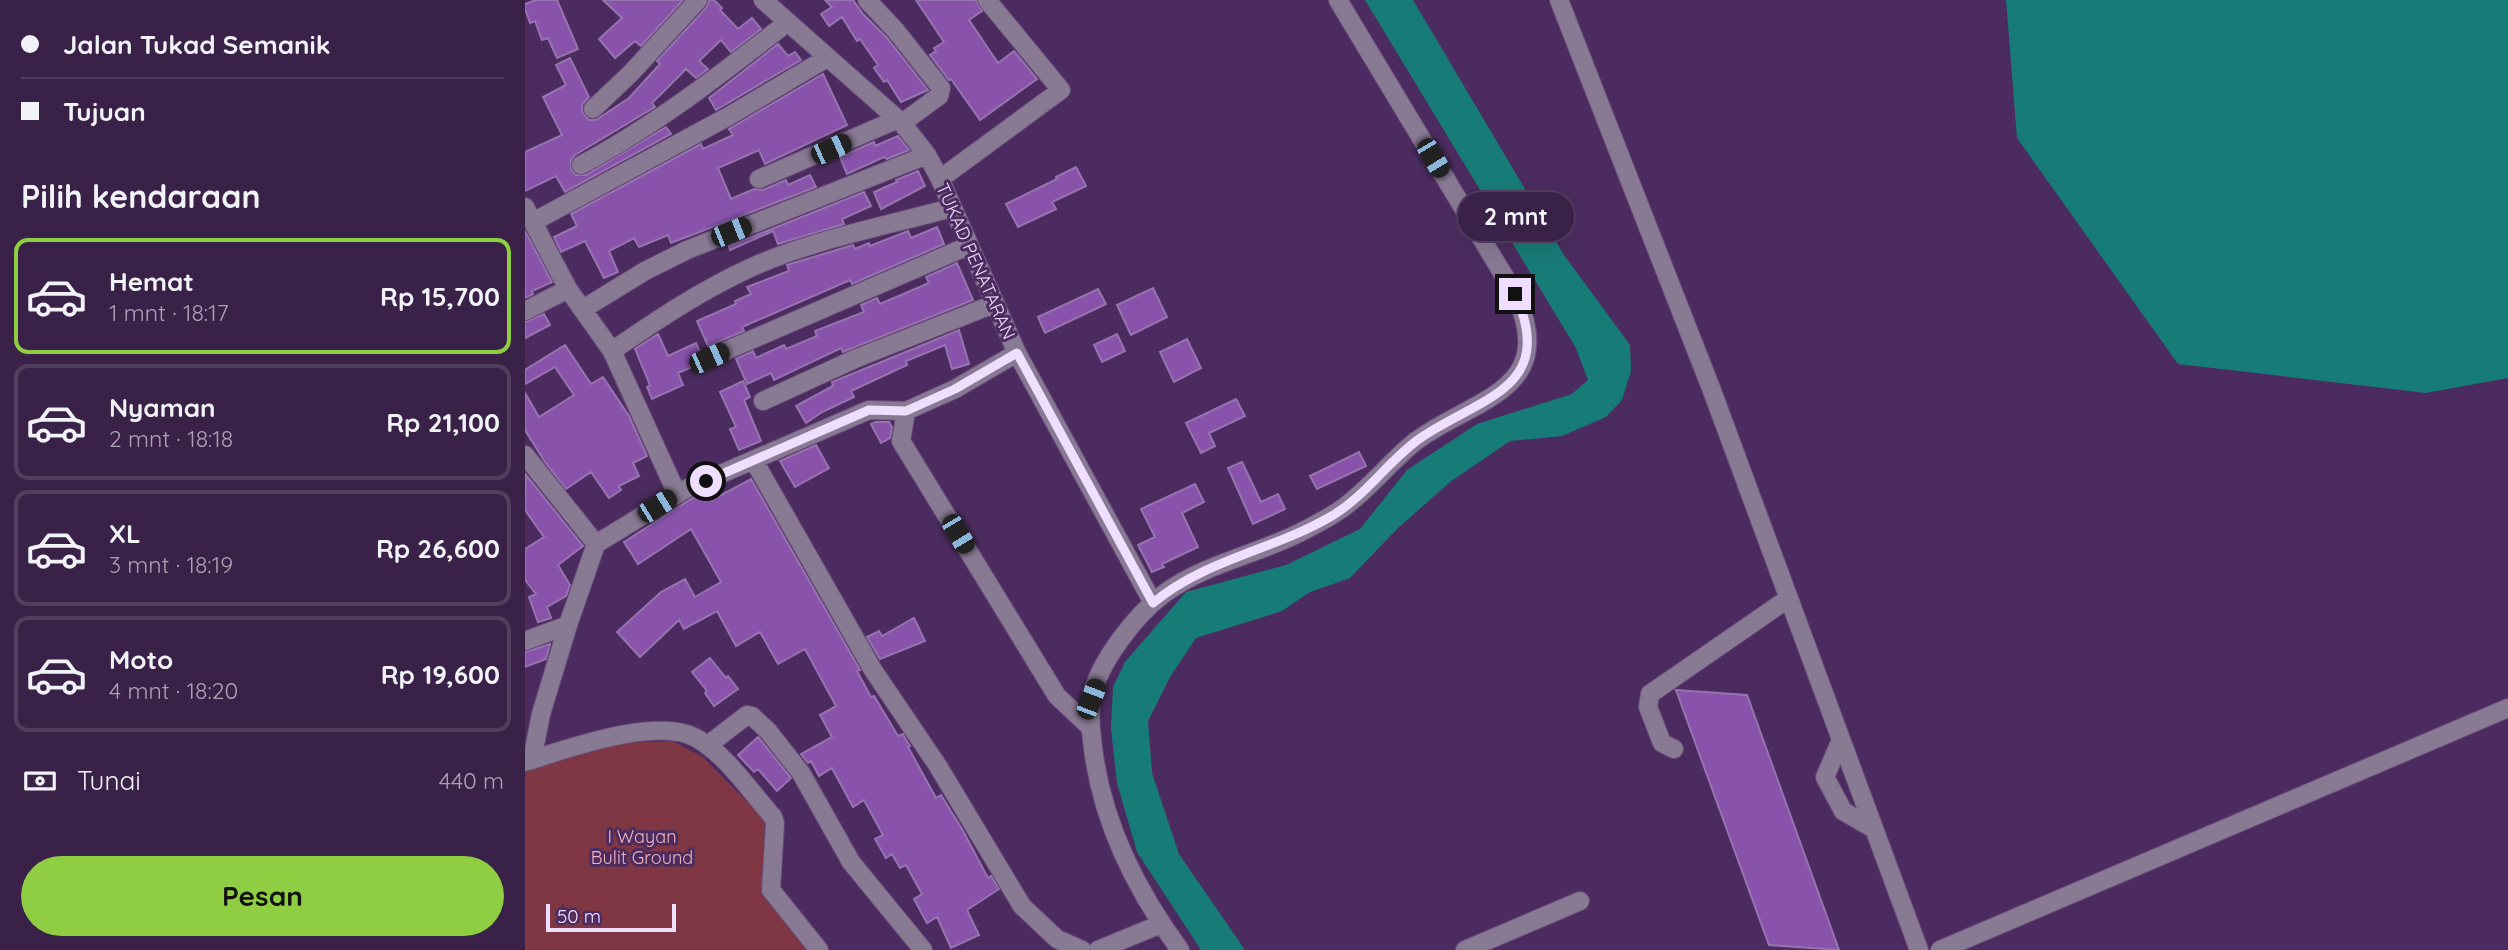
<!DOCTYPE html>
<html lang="id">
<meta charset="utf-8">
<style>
body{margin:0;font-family:Quicksand,sans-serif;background:#40294f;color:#f1f3f6;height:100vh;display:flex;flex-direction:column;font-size:26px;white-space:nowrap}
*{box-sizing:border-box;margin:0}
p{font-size:23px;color:#aba3b4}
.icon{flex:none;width:38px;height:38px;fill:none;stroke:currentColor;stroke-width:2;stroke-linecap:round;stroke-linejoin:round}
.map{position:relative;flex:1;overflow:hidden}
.panel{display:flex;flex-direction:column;background:#392148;width:525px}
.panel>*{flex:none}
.guide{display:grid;align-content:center;height:154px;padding:0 21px;background:#392148}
.scale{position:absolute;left:21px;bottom:18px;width:130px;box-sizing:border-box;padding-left:7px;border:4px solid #f0defe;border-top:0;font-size:19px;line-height:24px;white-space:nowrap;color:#f0defe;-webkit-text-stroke:5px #4c2c60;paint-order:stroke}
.end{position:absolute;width:32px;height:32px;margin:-16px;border:9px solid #f0defe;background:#111;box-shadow:0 0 0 4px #111}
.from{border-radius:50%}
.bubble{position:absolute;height:49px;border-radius:24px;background:#392148;box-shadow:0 7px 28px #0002,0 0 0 2px #533e60;font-size:23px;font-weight:800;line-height:49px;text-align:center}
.car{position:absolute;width:21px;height:42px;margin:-21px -10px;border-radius:9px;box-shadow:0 0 5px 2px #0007;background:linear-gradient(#222 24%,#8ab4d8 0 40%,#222 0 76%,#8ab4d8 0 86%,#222 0)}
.guide b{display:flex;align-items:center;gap:24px;height:66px;font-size:26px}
.guide b+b{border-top:2px solid #533e60}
.guide i{width:18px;height:18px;background:#f1f3f6}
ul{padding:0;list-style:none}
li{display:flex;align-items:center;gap:21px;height:116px;margin:0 14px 10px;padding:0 7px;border:4px solid #533e60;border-radius:14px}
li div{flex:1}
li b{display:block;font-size:26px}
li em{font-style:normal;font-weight:800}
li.current{border-color:#8fcd42}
li>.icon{width:63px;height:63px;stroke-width:1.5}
h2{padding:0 21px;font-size:32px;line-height:84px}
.pay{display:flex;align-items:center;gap:18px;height:77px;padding:0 21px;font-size:26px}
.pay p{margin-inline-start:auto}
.primary-button{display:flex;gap:14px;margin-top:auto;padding:14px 21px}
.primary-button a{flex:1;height:80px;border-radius:42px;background:#8fcd42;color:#111;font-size:28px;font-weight:800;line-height:80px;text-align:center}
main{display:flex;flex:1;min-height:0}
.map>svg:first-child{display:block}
.green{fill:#7f3744}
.water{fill:#177c78}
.building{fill:#8953ac;stroke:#9674af;stroke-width:2}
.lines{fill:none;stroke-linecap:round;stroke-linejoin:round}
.minor-casing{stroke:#6a4c7c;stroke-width:20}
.minor{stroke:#897a94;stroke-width:18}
.route{stroke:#f0defe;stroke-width:9}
.labels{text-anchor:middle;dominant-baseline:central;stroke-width:6;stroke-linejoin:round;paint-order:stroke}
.street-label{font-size:18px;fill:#f0defe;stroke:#4c2c60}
.park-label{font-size:18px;fill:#eeb3ba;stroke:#4c2c60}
</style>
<main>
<section class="panel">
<div class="guide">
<b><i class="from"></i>Jalan Tukad Semanik</b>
<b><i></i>Tujuan</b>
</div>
<h2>Pilih kendaraan</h2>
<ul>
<li class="current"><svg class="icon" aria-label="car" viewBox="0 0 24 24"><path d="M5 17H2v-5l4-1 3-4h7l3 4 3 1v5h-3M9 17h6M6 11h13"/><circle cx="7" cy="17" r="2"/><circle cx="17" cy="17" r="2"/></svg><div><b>Hemat</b><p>1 mnt · 18:17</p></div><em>Rp 15,700</em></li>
<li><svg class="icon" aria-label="car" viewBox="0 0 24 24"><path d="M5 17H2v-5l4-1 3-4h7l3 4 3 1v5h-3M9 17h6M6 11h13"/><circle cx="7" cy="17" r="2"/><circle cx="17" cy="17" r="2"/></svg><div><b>Nyaman</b><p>2 mnt · 18:18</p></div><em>Rp 21,100</em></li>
<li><svg class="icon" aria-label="car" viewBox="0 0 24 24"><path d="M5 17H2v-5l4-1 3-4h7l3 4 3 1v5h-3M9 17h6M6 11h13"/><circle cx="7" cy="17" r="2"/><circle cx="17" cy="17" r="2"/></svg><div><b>XL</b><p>3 mnt · 18:19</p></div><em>Rp 26,600</em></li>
<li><svg class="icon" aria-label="car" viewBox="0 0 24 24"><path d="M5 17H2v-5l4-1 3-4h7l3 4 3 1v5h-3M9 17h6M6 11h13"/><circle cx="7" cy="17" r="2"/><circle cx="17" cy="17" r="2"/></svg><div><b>Moto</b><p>4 mnt · 18:20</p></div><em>Rp 19,600</em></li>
</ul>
<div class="pay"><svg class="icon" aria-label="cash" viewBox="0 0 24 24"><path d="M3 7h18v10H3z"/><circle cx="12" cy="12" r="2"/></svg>Tunai<p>440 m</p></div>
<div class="primary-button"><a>Pesan</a></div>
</section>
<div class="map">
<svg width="1983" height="950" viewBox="0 0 1983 950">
<rect width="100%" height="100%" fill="#4c2c60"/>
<path class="green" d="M147 741 178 757 240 820 237 888 286 950H0V770L93 743Z"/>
<path class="water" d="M840 0H888L1039 255 1105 345 1106 371 1097 400 1081 417 1037 436 985 441 925 482 872 529 825 578 785 592 757 611 671 638 645 677 623 721 627 773 654 854 720 950H676L612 852 592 783 586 729 588 687 600 662 661 592 761 565 835 529 882 470 952 424 1047 394 1063 380 1051 348Z
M1481 0H1983V378L1901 393 1653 364 1492 138Z"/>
<path class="building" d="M11 0H32L53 49 32 58 23 38 17 40 10 21 5 23 0 9V4Z
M78 0H158L116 46 110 41 90 58 74 39 97 18Z
M184 0H189L197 8 195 10 213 29 227 18 236 29 206 52 196 40 174 61 183 69 171 78 161 69 127 103 130 107 50 155 46 160V170L51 175H61L141 127 146 134 40 192 31 176 0 191V152L37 135 18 97 41 85 31 65 45 58 64 97 57 105V112L64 120H71L104 98 135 64 132 61 181 8Z
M300 0H328L338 14 362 38 403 90 376 102 362 80 359 82 349 68 353 65 335 39 332 41 317 17 304 26 296 14 307 7Z
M391 0H451L457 11 444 20 473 63 489 51 512 79 455 120 426 79 424 80 405 55 411 51 409 48 419 42Z
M253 44 263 56 270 52 276 60 191 110 184 98Z
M298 74 322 125 240 164 234 150 193 168 206 199 229 189 238 190 261 180 263 185 285 175 291 187 146 243 143 235 114 247 109 238 84 251 93 272 79 278 60 241 36 252 29 237 52 226 46 214 176 144 178 149 208 135 204 129Z
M373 136 384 150 362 159 359 157 322 174 315 157 349 142 350 146Z
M551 167 561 186 527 202 531 209 493 227 481 204 532 179 531 177Z
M393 171 400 186 356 209 349 192 372 182 371 180Z
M339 192 346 206 317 219 319 224 253 244 248 231 205 250 204 246Z
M412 227 419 244 327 284 325 280 217 327 219 331 183 346 172 321 211 304 210 301 226 294 222 287 264 271 262 265 328 245 330 249 344 243 345 246 383 231 386 238Z
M0 231 27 282 7 291 8 294 0 298Z
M432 263 448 300 318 352 316 348 249 380 246 373 222 384 211 359 228 351 231 358 259 345 261 349 292 336 290 331 339 312 336 305 352 298 355 304 404 283 401 277Z
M628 288 642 317 606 335 592 305Z
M573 289 581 304 520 333 513 317Z
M19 314 25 325 0 338V322Z
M434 330 444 364 427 369 420 345 381 361 382 365 326 391 329 397 297 412 281 423 271 406 308 386 307 382Z
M133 334 143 356 171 343 175 352 173 357 174 364 153 373 158 385 127 399 122 387 125 385 110 349Z
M592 334 600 351 577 362 569 345Z
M662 339 676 368 649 382 635 352Z
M40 345 66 384 78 377 104 416 122 456 108 463 114 476 94 486 96 490 84 498 66 472 41 489 20 462 0 430V393L14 417 49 395 30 367 0 384V370Z
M218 381 225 397 219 400 236 441 214 450 205 429 211 427 195 392Z
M711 399 720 416 684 433 690 446 676 453 661 423Z
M351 422H364L367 427 365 438 356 443 346 424Z
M291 445 304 468 270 487 255 461Z
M834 452 841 466 792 489 785 476Z
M717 462 736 502 753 494 760 509 728 524 703 468Z
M1 475 58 546 33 565 45 585 41 596 22 607 26 618 13 622 4 597 11 594 0 580V549L19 537 0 510Z
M226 479 335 670 332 671 346 697 349 696 373 736 378 734 380 738 385 746 383 747 411 798 416 795 437 829 463 878 466 876 474 889 442 910 454 935 426 948 412 917 402 923 389 899 397 894 381 865 375 868 367 854 361 858 350 839 358 835 339 800 328 807 307 768 294 776 286 761 283 763 276 754 307 737 295 715 311 706 280 649 253 664 235 632 211 646 192 611 159 629 154 620 115 657 92 632 136 592 160 579 170 597 196 582 166 529 113 564 99 542 166 499 182 492 187 500Z
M670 484 679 502 657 513 673 547 637 564 639 567 627 572 613 545 630 537 616 509Z
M389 618 400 641 355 659 342 637 354 631 357 636Z
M25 644 21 659 0 667V652Z
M185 658 201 678 203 676 213 689 189 706 180 693 182 691 167 672Z
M1151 690 1222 695 1314 950 1244 945Z
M233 737 266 778 252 791 233 769 229 772 213 755Z"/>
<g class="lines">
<defs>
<path id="minor" d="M238 0 377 123 402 155 415 179 492 353 628 603
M342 0 371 31 416 88 414 96 377 123
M1034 0 1186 388 1394 950
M68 109 106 73 173 0
M56 165C131 125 196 74 263 22
M234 179 373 119
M415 179 536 90 462 0
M0 207 43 289 87 351 152 494
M8 222 204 116 302 58
M58 309 120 271 162 250 402 155
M0 311 43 289
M87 351C132 320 175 291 225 268 286 240 361 226 426 208
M184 358 443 246
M238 401 332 358 469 304
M381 411 376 441 532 696 566 728
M0 455 71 544
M229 461 348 670 413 766 497 906 532 939 557 950
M0 641 43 625
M1316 740 1300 777 1318 811 1349 829
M183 745 222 715 227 716 243 731 276 773 326 862 398 950
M1149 749 1137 743 1123 707 1125 694 1264 598
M7 760 16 714 43 625 71 544 161 489 344 410 381 411 430 389 492 353
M0 762C42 749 134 715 173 739 203 757 225 791 248 817L250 823 246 890 294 950
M573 950 636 924
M655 950C611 890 577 822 568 748 566 732 564 716 566 700 572 664 611 614 640 593 683 562 735 554 780 530 797 521 815 512 829 499 851 481 869 458 891 441 949 398 1035 391 990 294L813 0
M940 950 1055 901
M1415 950 1983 708"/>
</defs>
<use href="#minor" class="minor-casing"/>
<use href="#minor" class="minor"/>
</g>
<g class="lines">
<path class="route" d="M181 481 344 410 381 411 430 389 492 353 628 603C679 560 748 550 805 517 840 497 862 462 894 439 953 398 1034 389 990 294"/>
</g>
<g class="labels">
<g class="street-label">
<text transform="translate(451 261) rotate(66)">TUKAD PENATARAN</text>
</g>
<g class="park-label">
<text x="117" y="836">I Wayan<tspan x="117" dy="21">Bulit Ground</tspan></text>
</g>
</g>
</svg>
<div class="scale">50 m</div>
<i class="end from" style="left:181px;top:481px"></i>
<i class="end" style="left:990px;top:294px"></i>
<div class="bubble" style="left:933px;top:192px;width:116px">2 mnt</div>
<i class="car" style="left:306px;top:149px;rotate:66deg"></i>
<i class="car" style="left:908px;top:158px;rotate:149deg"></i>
<i class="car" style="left:206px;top:232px;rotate:68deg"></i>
<i class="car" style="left:184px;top:358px;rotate:66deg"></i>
<i class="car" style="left:132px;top:506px;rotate:58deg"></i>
<i class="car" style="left:433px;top:534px;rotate:149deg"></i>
<i class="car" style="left:566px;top:699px;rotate:21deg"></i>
</div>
</main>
